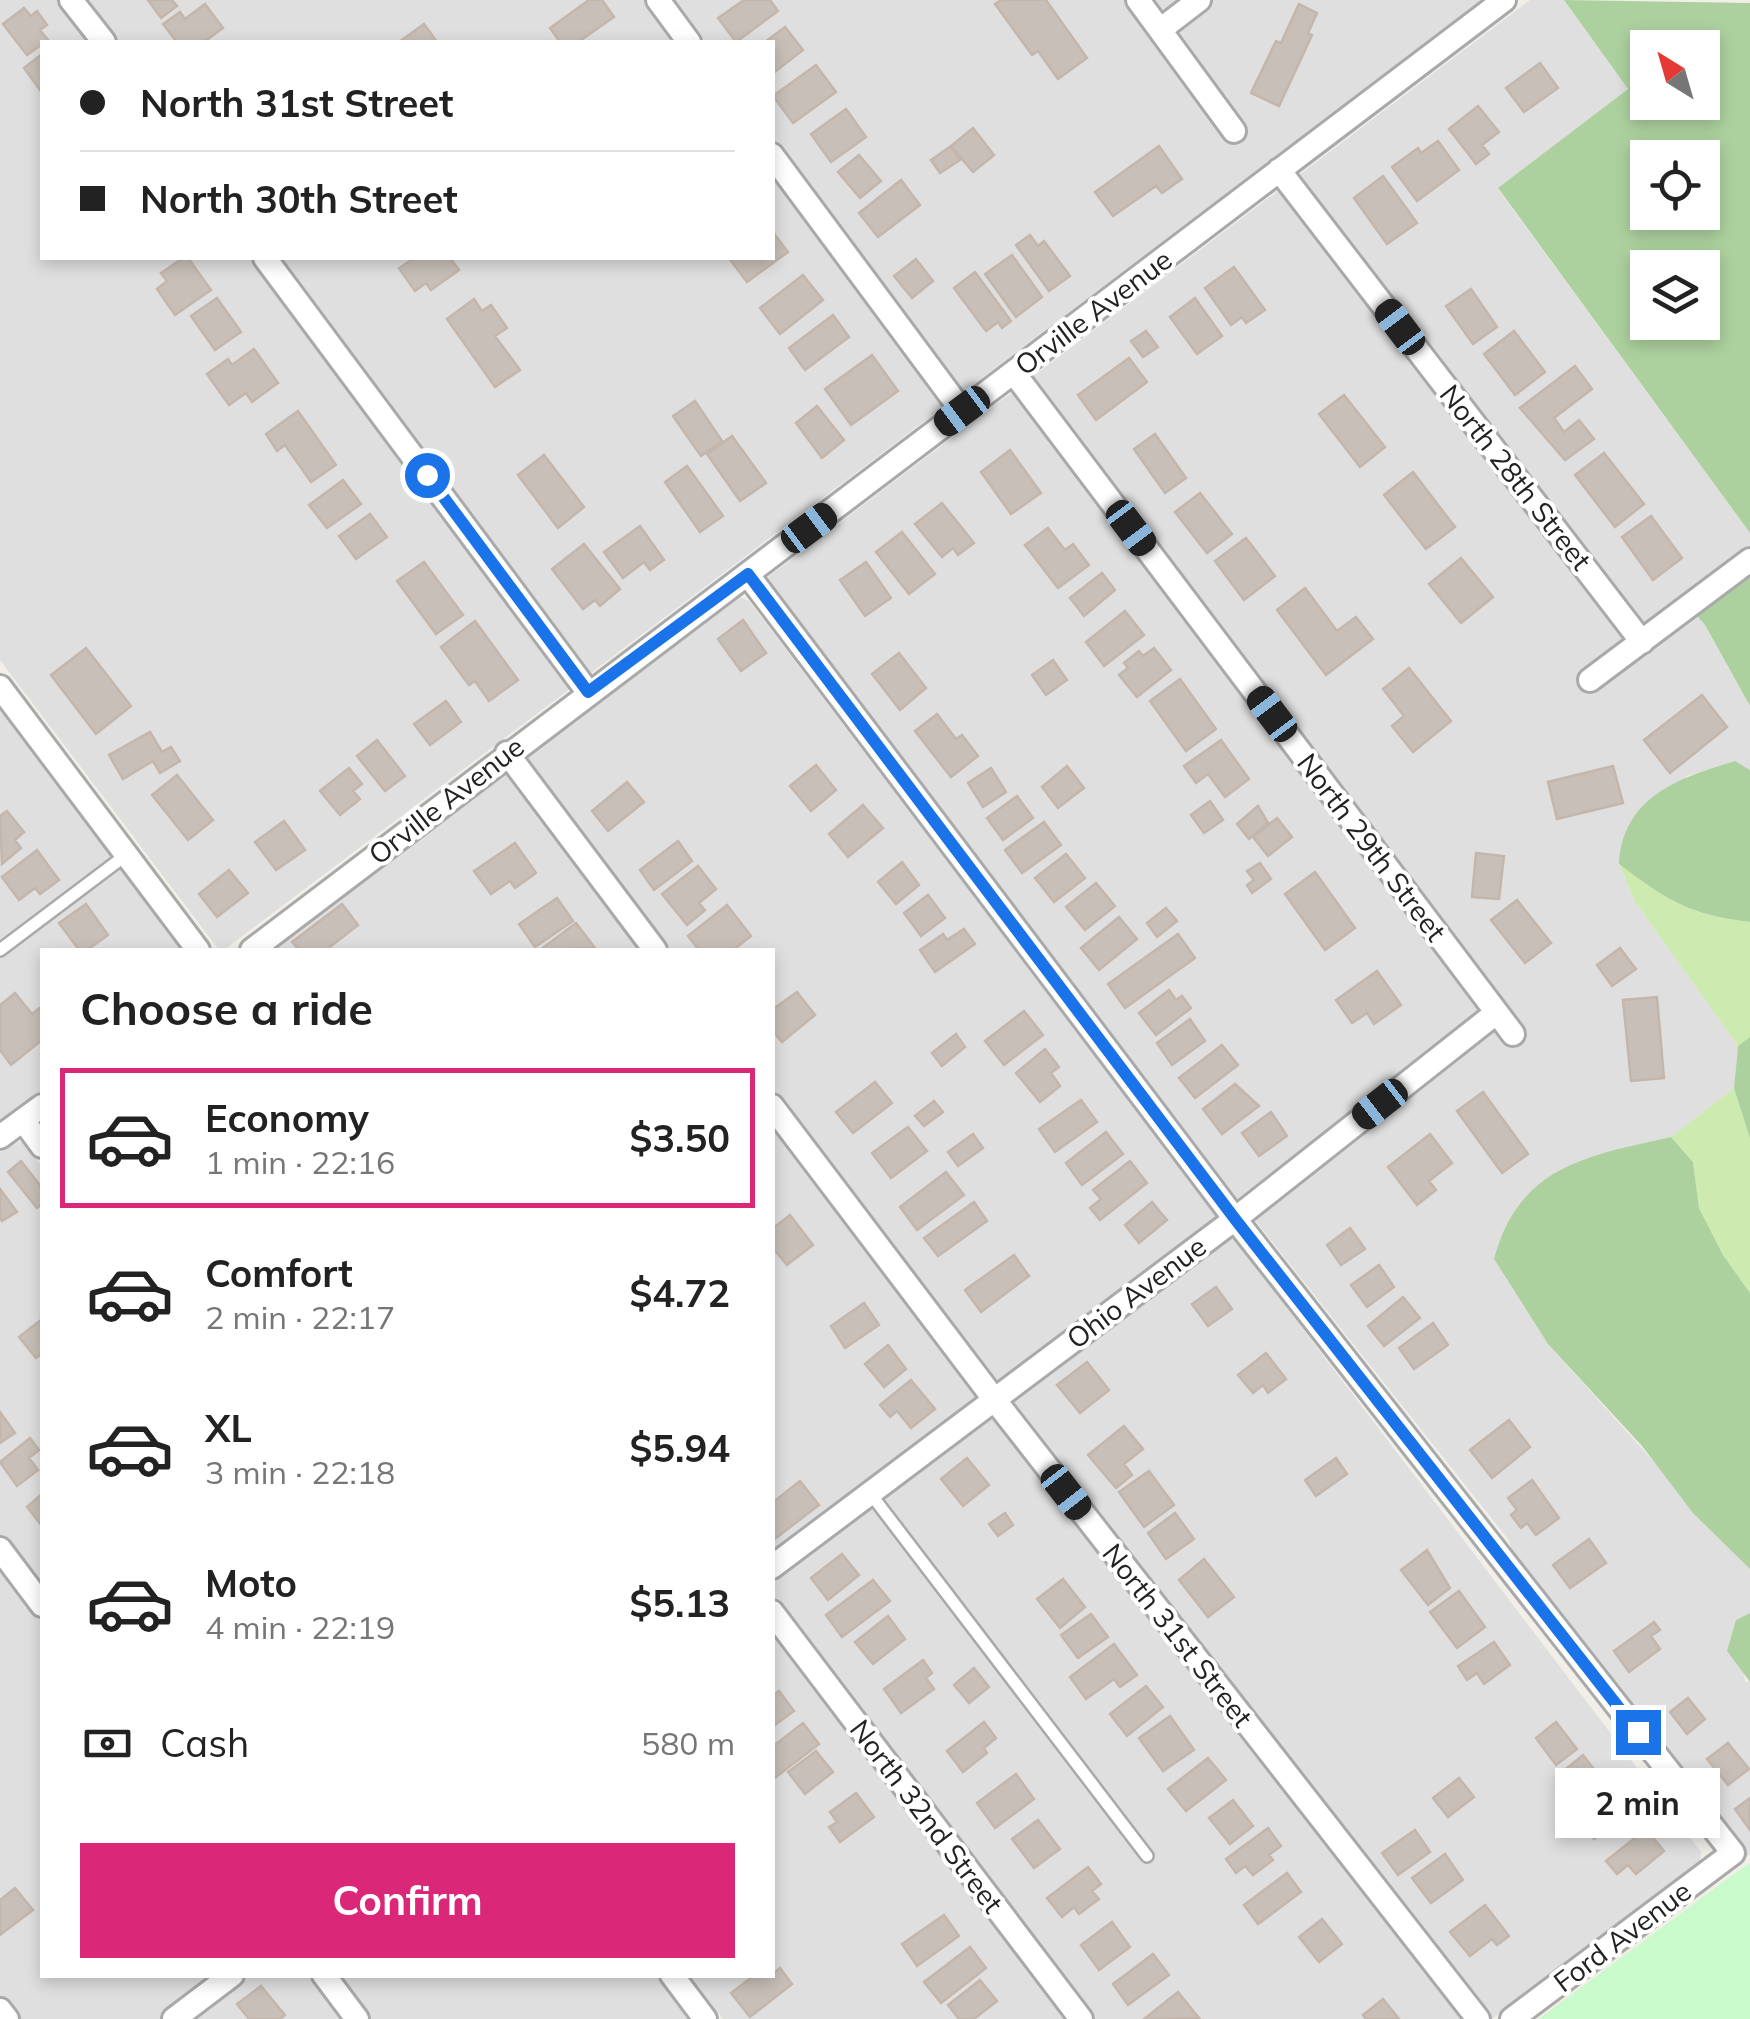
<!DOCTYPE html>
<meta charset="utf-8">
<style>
body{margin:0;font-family:Mulish,sans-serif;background:#f2f2f2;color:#222;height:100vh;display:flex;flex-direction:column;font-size:38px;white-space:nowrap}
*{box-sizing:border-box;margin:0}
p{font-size:32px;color:#767676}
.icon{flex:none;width:55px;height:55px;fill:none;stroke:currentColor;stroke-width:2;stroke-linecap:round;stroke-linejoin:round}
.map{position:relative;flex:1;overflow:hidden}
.panel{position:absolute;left:40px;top:948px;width:735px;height:1030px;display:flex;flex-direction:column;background:#fff;border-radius:0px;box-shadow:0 5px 15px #0003}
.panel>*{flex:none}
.banner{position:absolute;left:40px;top:40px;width:735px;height:220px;border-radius:0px;box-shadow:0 5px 15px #0003;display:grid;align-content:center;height:220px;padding:0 40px;background:#fff}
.needle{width:65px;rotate:323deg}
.controls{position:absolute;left:1630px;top:30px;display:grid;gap:20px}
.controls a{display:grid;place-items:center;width:90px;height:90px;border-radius:0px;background:#fff;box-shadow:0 5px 15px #0003;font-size:50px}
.end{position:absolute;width:45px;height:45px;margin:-22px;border:12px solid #1a73e8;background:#fff;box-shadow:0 0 0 5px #fff}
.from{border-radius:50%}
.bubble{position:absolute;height:70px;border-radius:0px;background:#fff;box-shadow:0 5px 15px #0003;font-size:32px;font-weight:700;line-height:70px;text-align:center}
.car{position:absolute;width:30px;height:60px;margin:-30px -15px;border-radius:12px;box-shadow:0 0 8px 2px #0007;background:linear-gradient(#222 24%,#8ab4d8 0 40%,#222 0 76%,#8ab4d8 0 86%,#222 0)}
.banner b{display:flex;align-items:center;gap:35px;height:95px;font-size:38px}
.banner b+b{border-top:2px solid #e0e0e0}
.banner i{width:25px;height:25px;background:#222}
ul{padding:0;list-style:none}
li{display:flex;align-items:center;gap:30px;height:140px;margin:0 20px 15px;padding:0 20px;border:5px solid transparent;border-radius:0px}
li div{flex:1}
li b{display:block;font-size:38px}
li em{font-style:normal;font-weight:700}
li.active{border-color:#db2777}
li>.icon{width:90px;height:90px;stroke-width:1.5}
h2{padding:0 40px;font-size:45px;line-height:120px}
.pay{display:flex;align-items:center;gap:25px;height:110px;padding:0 40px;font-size:38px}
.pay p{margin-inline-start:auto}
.primary-button{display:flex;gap:20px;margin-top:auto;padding:20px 40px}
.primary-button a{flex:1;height:115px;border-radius:0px;background:#db2777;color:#fff;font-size:40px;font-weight:700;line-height:115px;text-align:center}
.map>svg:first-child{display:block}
.residential{fill:#e0dfdf;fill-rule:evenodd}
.grass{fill:#cdebb0}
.forest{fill:#add19e;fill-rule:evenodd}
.park{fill:#c8facc}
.building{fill:#c7bfb8;stroke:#c4b6ab;stroke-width:2.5}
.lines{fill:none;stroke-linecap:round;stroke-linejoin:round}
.lane-casing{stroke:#a9a9a9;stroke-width:16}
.street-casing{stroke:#a9a9a9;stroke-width:28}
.lane{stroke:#fff;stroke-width:11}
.street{stroke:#fff;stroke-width:22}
.route{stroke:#1a73e8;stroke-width:12}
.labels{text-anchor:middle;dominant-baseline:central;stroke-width:8;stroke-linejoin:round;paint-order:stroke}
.street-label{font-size:28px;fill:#222;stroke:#fff}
</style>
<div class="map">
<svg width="1750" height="2019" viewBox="0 0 1750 2019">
<rect width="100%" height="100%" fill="#f2efe9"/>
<path class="residential" d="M0 0H1482L224 950H219L0 660ZM42 42H772V258H42Z
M1530 0H1564L1628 89 1498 189 1750 533V547L1682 599 1705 625 1750 706V770L1734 761 1687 776 1619 864 1635 902 1738 1046 1734 1088 1671 1137 1631 1146 1494 1259 1548 1344 1750 1569V1613L1736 1620 1745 1681 1750 1682V1854L1746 1857 1519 1566 1508 1539 1227 1185 771 587 768 577Z
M740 597 749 601 1701 1852 1700 1862 1492 2019H723L690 1975H772V950H269Z
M0 709 186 950H42V1093L0 1125Z
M21 1141 42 1166V1975H657L690 2019H0V1152Z"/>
<path class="grass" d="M1619 864C1666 900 1690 915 1750 922V1037L1738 1046 1635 902Z
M1734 1088 1750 1139V1293L1723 1255 1699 1208 1693 1162 1671 1137Z"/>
<path class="forest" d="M1564 0 1750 3V533L1498 188 1628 89ZM1648 48H1702V102H1648ZM1648 158H1702V212H1648ZM1648 268H1702V322H1648Z
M1750 547V706L1705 625 1682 599Z
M1735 761 1750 770V922C1690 915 1666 900 1619 864 1623 797 1678 778 1735 761Z
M1750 1037V1139L1734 1088 1738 1046Z
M1671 1137 1693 1162 1699 1208 1723 1255 1750 1293V1569L1693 1513 1642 1446 1548 1344 1494 1259C1519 1166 1586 1156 1671 1137Z
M1750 1613V1682L1727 1651 1736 1620Z"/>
<path class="park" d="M1750 1863V2019H1539L1727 1879Z"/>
<path class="building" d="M148 0H172L177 6 161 18Z
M589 0H602L614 17 578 42H560L550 28Z
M744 0H770L778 11 736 42 718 18Z
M1001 0H1046L1087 58 1058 79 1038 51 1032 55 995 4Z
M205 4 223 28 204 42H177L163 24 180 12 185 19Z
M1299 4 1317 13 1308 33 1312 35 1279 106 1251 93 1276 41 1281 43Z
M24 8 31 16 37 11 47 25 40 30 48 40 27 55 3 24Z
M424 24 437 42H399Z
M785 27 803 50 772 74V42H765Z
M42 54V88L40 90 24 68Z
M1540 63 1558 88 1524 112 1506 88Z
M816 65 836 92 793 123 773 96Z
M1478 106 1499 132 1482 145 1489 154 1476 164 1449 129Z
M846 109 866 137 831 162 811 134Z
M973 128 994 155 973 172 951 146Z
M1438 141 1459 170 1417 201 1392 167 1418 148 1421 153Z
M951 146 960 160 940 173 931 160Z
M1159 146 1182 179 1162 193 1156 186 1113 216 1095 192Z
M859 155 881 181 860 198 838 172Z
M1383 176 1417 223 1387 244 1354 198Z
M901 180 920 205 878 237 859 213Z
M772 231 788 252 747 282 729 258H772Z
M1030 235 1038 246 1044 241 1070 276 1049 291 1016 245Z
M1012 255 1042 297 1016 317 985 274Z
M183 258H188L211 290 175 315 157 289 167 281 161 273Z
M415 258H450L459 270 431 290 426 283 415 291 399 268Z
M916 259 933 281 912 298 894 276Z
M1234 267 1265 310 1246 323 1242 317 1231 325 1205 288Z
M975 272 1011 321 1002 328 998 322 986 331 954 288Z
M803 275 823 300 780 334 760 308Z
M1471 289 1497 327 1473 344 1446 306Z
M217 298 241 332 215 350 191 316Z
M1195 298 1222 336 1197 354 1170 317Z
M474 299 482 311 491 305 507 328 495 336 520 370 495 387 447 319Z
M833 315 849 337 805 370 789 348Z
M1146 331 1158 347 1143 357 1131 341Z
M1514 331 1545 372 1515 395 1484 354Z
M254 349 278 383 252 402 246 393 229 405 207 374 228 359 232 365Z
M872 355 898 391 851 425 825 389Z
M1129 358 1147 382 1096 420 1078 395Z
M1575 366 1592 389 1554 418 1564 432 1579 420 1594 439 1565 460 1520 408Z
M1344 395 1385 447 1360 467 1319 414Z
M695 401 722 441 701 456 673 416Z
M817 406 844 440 822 458 796 423Z
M298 411 336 465 311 482 285 445 277 451 266 434Z
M1155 434 1186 478 1165 493 1134 449Z
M732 436 766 483 740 501 707 454Z
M1010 450 1041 493 1011 514 981 472Z
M1604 453 1644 504 1615 527 1575 475Z
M544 455 584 507 558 528 518 475Z
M687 466 723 516 700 532 665 482Z
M1413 472 1455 527 1426 549 1384 495Z
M343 480 361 504 327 528 309 505Z
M1200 493 1232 534 1207 553 1175 512Z
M942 503 974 543 958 555 953 548 942 557 915 524Z
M370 514 387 537 356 559 339 536Z
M1651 516 1682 558 1653 580 1622 537Z
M640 526 664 560 650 570 644 562 623 578 604 552Z
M1048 528 1065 550 1073 544 1089 565 1058 588 1025 545Z
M902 532 935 574 909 594 876 552Z
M1246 538 1275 576 1244 600 1215 561Z
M584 544 620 589 600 606 595 600 583 609 552 569Z
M1461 558 1493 597 1461 623 1429 584Z
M424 562 463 615 436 634 397 581Z
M866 562 891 598 865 616 840 580Z
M1102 573 1115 590 1084 616 1070 598Z
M1305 588 1337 631 1356 617 1373 639 1326 675 1277 610Z
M1125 611 1144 635 1104 666 1086 642Z
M743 620 766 653 741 671 718 639Z
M475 621 518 680 489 701 475 681 469 685 441 647Z
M86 648 131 706 96 734 51 675Z
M1154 648 1171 670 1137 697 1119 675 1128 668 1124 663 1139 651 1143 656Z
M899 653 926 688 900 710 872 674Z
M1053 660 1067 680 1046 695 1032 675Z
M1409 668 1451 721 1413 752 1392 726 1404 716 1383 689Z
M1180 679 1216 729 1186 751 1150 701Z
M1702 695 1727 727 1670 773 1644 740Z
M446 701 461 722 430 745 414 724Z
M937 714 956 739 962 735 978 756 951 777 915 731Z
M150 732 162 752 171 747 180 761 160 773 153 761 123 779 109 755Z
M377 740 405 776 385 791 357 756Z
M1221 740 1249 779 1225 797 1208 774 1196 783 1184 766Z
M816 765 836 790 811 811 790 786Z
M1067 766 1084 788 1058 808 1042 787Z
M1613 766 1623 803 1557 819 1548 782Z
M349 768 362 784 353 791 360 799 340 815 320 791Z
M991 768 1006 792 983 807 968 783Z
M177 775 213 820 188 840 152 795Z
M627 782 644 802 608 831 592 811Z
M1017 796 1033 818 1003 840 987 818Z
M1210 801 1223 820 1204 833 1191 815Z
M863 805 883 828 848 857 829 834Z
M1258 806 1268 823 1249 839 1237 824Z
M7 811 24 832 15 840 21 848 2 864 0 816Z
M1277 818 1292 837 1268 856 1253 837Z
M284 821 305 850 276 870 255 842Z
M1044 822 1061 845 1022 873 1005 850Z
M678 841 692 861 654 890 640 870Z
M515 843 536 873 515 888 510 881 491 894 474 871Z
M37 850 59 880 40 894 35 888 19 900 2 877Z
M1476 853 1504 856 1499 899 1472 897Z
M1066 854 1085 878 1054 902 1035 878Z
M902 862 919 885 896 904 878 882Z
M1260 863 1271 879 1252 893 1247 885 1254 880 1247 871Z
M698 866 716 889 699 903 705 910 687 925 662 894Z
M229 870 248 893 217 917 199 894Z
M1315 872 1355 928 1325 950 1285 894Z
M1096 883 1115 906 1085 930 1066 907Z
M928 895 945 918 921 936 904 913Z
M557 898 573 921 535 947 519 924Z
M1517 900 1551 943 1525 963 1491 920Z
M86 904 108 935 87 950H79L59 923Z
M342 904 358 925 326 950H299L292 942Z
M727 905 751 936 733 950H699L688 936Z
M1166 908 1177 921 1157 937 1147 923Z
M1119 917 1137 939 1099 970 1081 948Z
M576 923 595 948 540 950Z
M964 929 975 944 935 972 920 950 943 934 947 940Z
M1178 934 1195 958 1125 1008 1108 984Z
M1620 948 1636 969 1612 986 1597 965Z
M1377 971 1401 1005 1374 1024 1367 1013 1352 1023 1336 1000Z
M1169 990 1176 1000 1182 996 1191 1008 1156 1035 1139 1013Z
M797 992 815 1015 782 1042 772 1030V1010Z
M15 993 32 1014 40 1008 42 1012V1040L11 1065 0 1050V1005Z
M1657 997 1664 1078 1631 1081 1623 1000Z
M1024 1011 1043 1035 1004 1065 985 1041Z
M1190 1019 1205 1041 1172 1065 1157 1043Z
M956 1034 965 1047 942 1066 932 1053Z
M1222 1045 1238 1065 1195 1098 1179 1078Z
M1045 1049 1059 1067 1051 1073 1060 1086 1040 1102 1016 1073Z
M875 1082 892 1103 853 1133 836 1112Z
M1235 1084 1259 1106 1222 1134 1203 1109Z
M1483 1092 1528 1154 1502 1173 1457 1111Z
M1081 1100 1097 1122 1055 1152 1039 1129Z
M934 1101 943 1112 924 1126 915 1116Z
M1271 1112 1287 1136 1259 1156 1242 1133Z
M908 1127 927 1151 891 1178 872 1153Z
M1106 1132 1123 1154 1082 1185 1066 1163Z
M973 1134 983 1148 958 1166 948 1152Z
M1430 1134 1452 1163 1429 1181 1436 1190 1417 1205 1388 1167Z
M21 1161 42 1188V1204L37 1208 8 1172Z
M1130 1161 1147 1183 1100 1220 1090 1208 1101 1199 1093 1190Z
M946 1172 964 1195 917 1230 900 1207Z
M0 1189 17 1212 2 1221 0 1218Z
M974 1202 987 1221 938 1256 924 1238Z
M1152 1202 1167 1220 1139 1243 1125 1225Z
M790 1215 813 1245 787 1265 772 1247V1229Z
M1350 1228 1365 1249 1341 1265 1327 1245Z
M1014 1255 1029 1276 981 1312 965 1290Z
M1379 1265 1394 1287 1367 1307 1351 1285Z
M1216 1287 1232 1309 1208 1326 1192 1304Z
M1403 1297 1420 1318 1384 1346 1368 1326Z
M864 1303 879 1325 845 1348 831 1326Z
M41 1320 42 1353 36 1358 19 1337Z
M1433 1323 1448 1345 1414 1369 1399 1348Z
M888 1345 906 1369 884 1387 865 1364Z
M1266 1353 1286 1379 1268 1393 1263 1385 1253 1393 1238 1375Z
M1087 1362 1109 1390 1080 1413 1057 1385Z
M911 1380 935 1409 911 1428 897 1411 890 1417 880 1405Z
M0 1412 15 1433 0 1443Z
M1509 1420 1530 1447 1492 1478 1470 1450Z
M1124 1426 1143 1449 1124 1464 1132 1475 1116 1488 1088 1455Z
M30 1438 39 1450 29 1458 38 1470 17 1486 0 1462Z
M967 1458 989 1485 963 1506 941 1479Z
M1336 1458 1347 1474 1316 1496 1305 1480Z
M1149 1471 1174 1505 1144 1527 1119 1492Z
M1532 1480 1559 1518 1536 1535 1527 1523 1521 1528 1511 1515 1517 1510 1508 1498Z
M800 1481 819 1505 772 1541V1503Z
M42 1494V1526L27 1507Z
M1005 1513 1013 1525 998 1536 989 1524Z
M1175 1513 1194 1539 1166 1559 1148 1533Z
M1589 1539 1606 1563 1570 1588 1553 1565Z
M1427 1550 1450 1588 1428 1605 1401 1570Z
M842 1554 859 1575 828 1600 811 1578Z
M1204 1559 1234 1597 1208 1617 1179 1580Z
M1063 1579 1085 1607 1060 1628 1037 1599Z
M873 1580 890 1601 842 1637 826 1615Z
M1459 1591 1485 1627 1457 1648 1430 1612Z
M1091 1614 1108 1637 1078 1658 1061 1635Z
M888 1616 905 1639 873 1664 855 1642Z
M1654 1622 1660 1630 1651 1636 1660 1649 1629 1672 1614 1651Z
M1494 1642 1510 1665 1484 1684 1477 1673 1467 1680 1458 1666Z
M1114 1644 1137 1675 1120 1687 1114 1679 1086 1699 1070 1677Z
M923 1660 932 1673 926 1678 934 1689 901 1713 884 1689Z
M974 1668 989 1687 969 1703 954 1685Z
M1146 1686 1163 1707 1127 1736 1110 1714Z
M779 1691 794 1711 772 1727V1696Z
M1688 1698 1705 1719 1687 1734 1670 1712Z
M1170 1716 1194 1750 1163 1771 1139 1738Z
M984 1722 996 1738 984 1748 987 1753 963 1772 947 1751Z
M1556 1722 1577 1749 1556 1765 1536 1738Z
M803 1723 819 1744 772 1780V1747Z
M1728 1743 1749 1769 1728 1785 1707 1759Z
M816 1751 833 1772 805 1794 788 1772Z
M1583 1755 1607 1786 1580 1807 1556 1777Z
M1208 1758 1226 1780 1186 1811 1168 1789Z
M1016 1774 1034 1799 995 1828 977 1803Z
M1459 1778 1474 1797 1448 1817 1433 1798Z
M1619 1787 1635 1810 1594 1839 1578 1816Z
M856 1793 874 1817 840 1842 829 1827 837 1822 830 1812Z
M1750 1798V1830L1735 1809Z
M1233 1800 1253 1826 1230 1844 1209 1818Z
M1038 1820 1060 1849 1034 1868 1012 1839Z
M1268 1828 1281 1846 1269 1855 1273 1860 1253 1875 1245 1866 1236 1873 1226 1859Z
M1646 1829 1664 1851 1636 1874 1628 1865 1617 1874 1606 1861Z
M1415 1830 1430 1852 1398 1875 1382 1853Z
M1445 1854 1463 1880 1431 1903 1412 1878Z
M1088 1867 1101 1884 1092 1891 1099 1899 1079 1914 1074 1907 1062 1917 1047 1898Z
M1287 1873 1301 1892 1258 1924 1244 1905Z
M15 1888 33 1910 0 1935V1900Z
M1485 1905 1509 1936 1497 1945 1492 1939 1470 1956 1450 1932Z
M944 1915 959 1936 917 1966 902 1944Z
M1322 1919 1342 1944 1319 1962 1299 1937Z
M1112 1922 1130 1947 1099 1970 1081 1945Z
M970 1947 986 1968 941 2003 924 1982Z
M1153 1954 1169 1975 1128 2005 1113 1984Z
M780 1968 792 1984 750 2017 731 1993 755 1975H772Z
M980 1980 997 2001 974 2019H959L948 2005Z
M261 1986 285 2015 280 2019H249L237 2004Z
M1178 1992 1199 2018 1144 2019Z
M1383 1999 1399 2019H1366L1363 2015Z"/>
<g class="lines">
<defs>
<path id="lane" d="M0 950 126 855
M870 1493 1147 1856"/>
<path id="street" d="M71 0 104 42
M658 0 689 42
M1138 0 1234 131
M1160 30 1199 0
M772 155 962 411
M1279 170 1642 642
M265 258 588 692
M1014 373 1513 1034
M748 575 1235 1219 1733 1853 1512 2019
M1590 680 1750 560
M0 687 198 950
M507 753 655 950
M252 950 1504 0
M772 1106 994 1399 1478 2019
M23 1120 42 1146
M0 1137 42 1106
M0 1549 42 1605
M772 1567 1235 1219 1496 1013
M772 1612 1081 2019
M324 1975 357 2019
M672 1975 705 2019
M0 2010 7 2019
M174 2019 232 1975"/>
</defs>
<use href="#lane" class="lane-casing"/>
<use href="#street" class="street-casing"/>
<use href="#lane" class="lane"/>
<use href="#street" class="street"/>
</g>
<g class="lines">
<path class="route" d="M427 475 588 692 748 574 1235 1219 1638 1732"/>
</g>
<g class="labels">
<g class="street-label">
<text transform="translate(1093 312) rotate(-37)">Orville Avenue</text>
<text transform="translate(1516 477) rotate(52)">North 28th Street</text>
<text transform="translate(446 800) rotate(-38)">Orville Avenue</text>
<text transform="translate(1372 847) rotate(53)">North 29th Street</text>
<text transform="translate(1136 1292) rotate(-37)">Ohio Avenue</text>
<text transform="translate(1178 1635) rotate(52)">North 31st Street</text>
<text transform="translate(927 1816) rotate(53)">North 32nd Street</text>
<text transform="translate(1622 1936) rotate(-37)">Ford Avenue</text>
</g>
</g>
</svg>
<div class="controls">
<a><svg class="needle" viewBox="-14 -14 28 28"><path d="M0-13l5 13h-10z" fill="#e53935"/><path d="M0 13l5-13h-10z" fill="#767676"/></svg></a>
<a><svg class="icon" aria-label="locate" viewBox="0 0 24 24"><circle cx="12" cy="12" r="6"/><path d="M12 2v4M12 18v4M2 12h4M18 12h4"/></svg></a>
<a><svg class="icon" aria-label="layers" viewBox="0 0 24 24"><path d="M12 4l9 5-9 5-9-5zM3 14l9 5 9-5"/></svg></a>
</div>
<i class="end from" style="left:427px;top:475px"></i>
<i class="end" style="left:1638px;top:1732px"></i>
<div class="bubble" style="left:1555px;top:1768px;width:165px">2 min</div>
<i class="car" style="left:1400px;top:327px;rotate:323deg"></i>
<i class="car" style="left:962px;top:411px;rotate:233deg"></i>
<i class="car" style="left:809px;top:528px;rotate:53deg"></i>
<i class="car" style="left:1131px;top:528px;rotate:143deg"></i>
<i class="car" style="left:1272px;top:714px;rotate:323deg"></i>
<i class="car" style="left:1380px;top:1104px;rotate:232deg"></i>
<i class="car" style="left:1066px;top:1492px;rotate:142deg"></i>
<div class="banner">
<b><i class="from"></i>North 31st Street</b>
<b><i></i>North 30th Street</b>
</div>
<section class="panel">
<h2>Choose a ride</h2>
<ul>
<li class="active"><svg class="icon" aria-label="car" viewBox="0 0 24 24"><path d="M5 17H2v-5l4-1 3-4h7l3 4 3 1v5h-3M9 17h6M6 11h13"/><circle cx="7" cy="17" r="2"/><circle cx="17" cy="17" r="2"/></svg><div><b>Economy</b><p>1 min · 22:16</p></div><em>$3.50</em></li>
<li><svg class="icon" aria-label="car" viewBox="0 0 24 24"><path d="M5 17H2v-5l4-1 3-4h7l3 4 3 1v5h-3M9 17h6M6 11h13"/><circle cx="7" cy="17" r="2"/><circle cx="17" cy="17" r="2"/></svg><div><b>Comfort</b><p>2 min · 22:17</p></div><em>$4.72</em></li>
<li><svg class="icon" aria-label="car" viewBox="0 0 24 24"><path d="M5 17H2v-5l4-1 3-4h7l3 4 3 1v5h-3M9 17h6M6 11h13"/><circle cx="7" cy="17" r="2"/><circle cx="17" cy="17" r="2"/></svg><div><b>XL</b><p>3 min · 22:18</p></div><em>$5.94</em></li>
<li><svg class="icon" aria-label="car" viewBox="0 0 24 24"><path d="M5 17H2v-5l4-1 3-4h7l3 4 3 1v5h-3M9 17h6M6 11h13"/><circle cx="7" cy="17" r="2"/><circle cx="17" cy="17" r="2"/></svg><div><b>Moto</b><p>4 min · 22:19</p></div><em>$5.13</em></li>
</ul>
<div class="pay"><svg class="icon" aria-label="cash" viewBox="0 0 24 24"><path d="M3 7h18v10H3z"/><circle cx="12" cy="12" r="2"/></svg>Cash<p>580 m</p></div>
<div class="primary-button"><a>Confirm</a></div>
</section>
</div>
